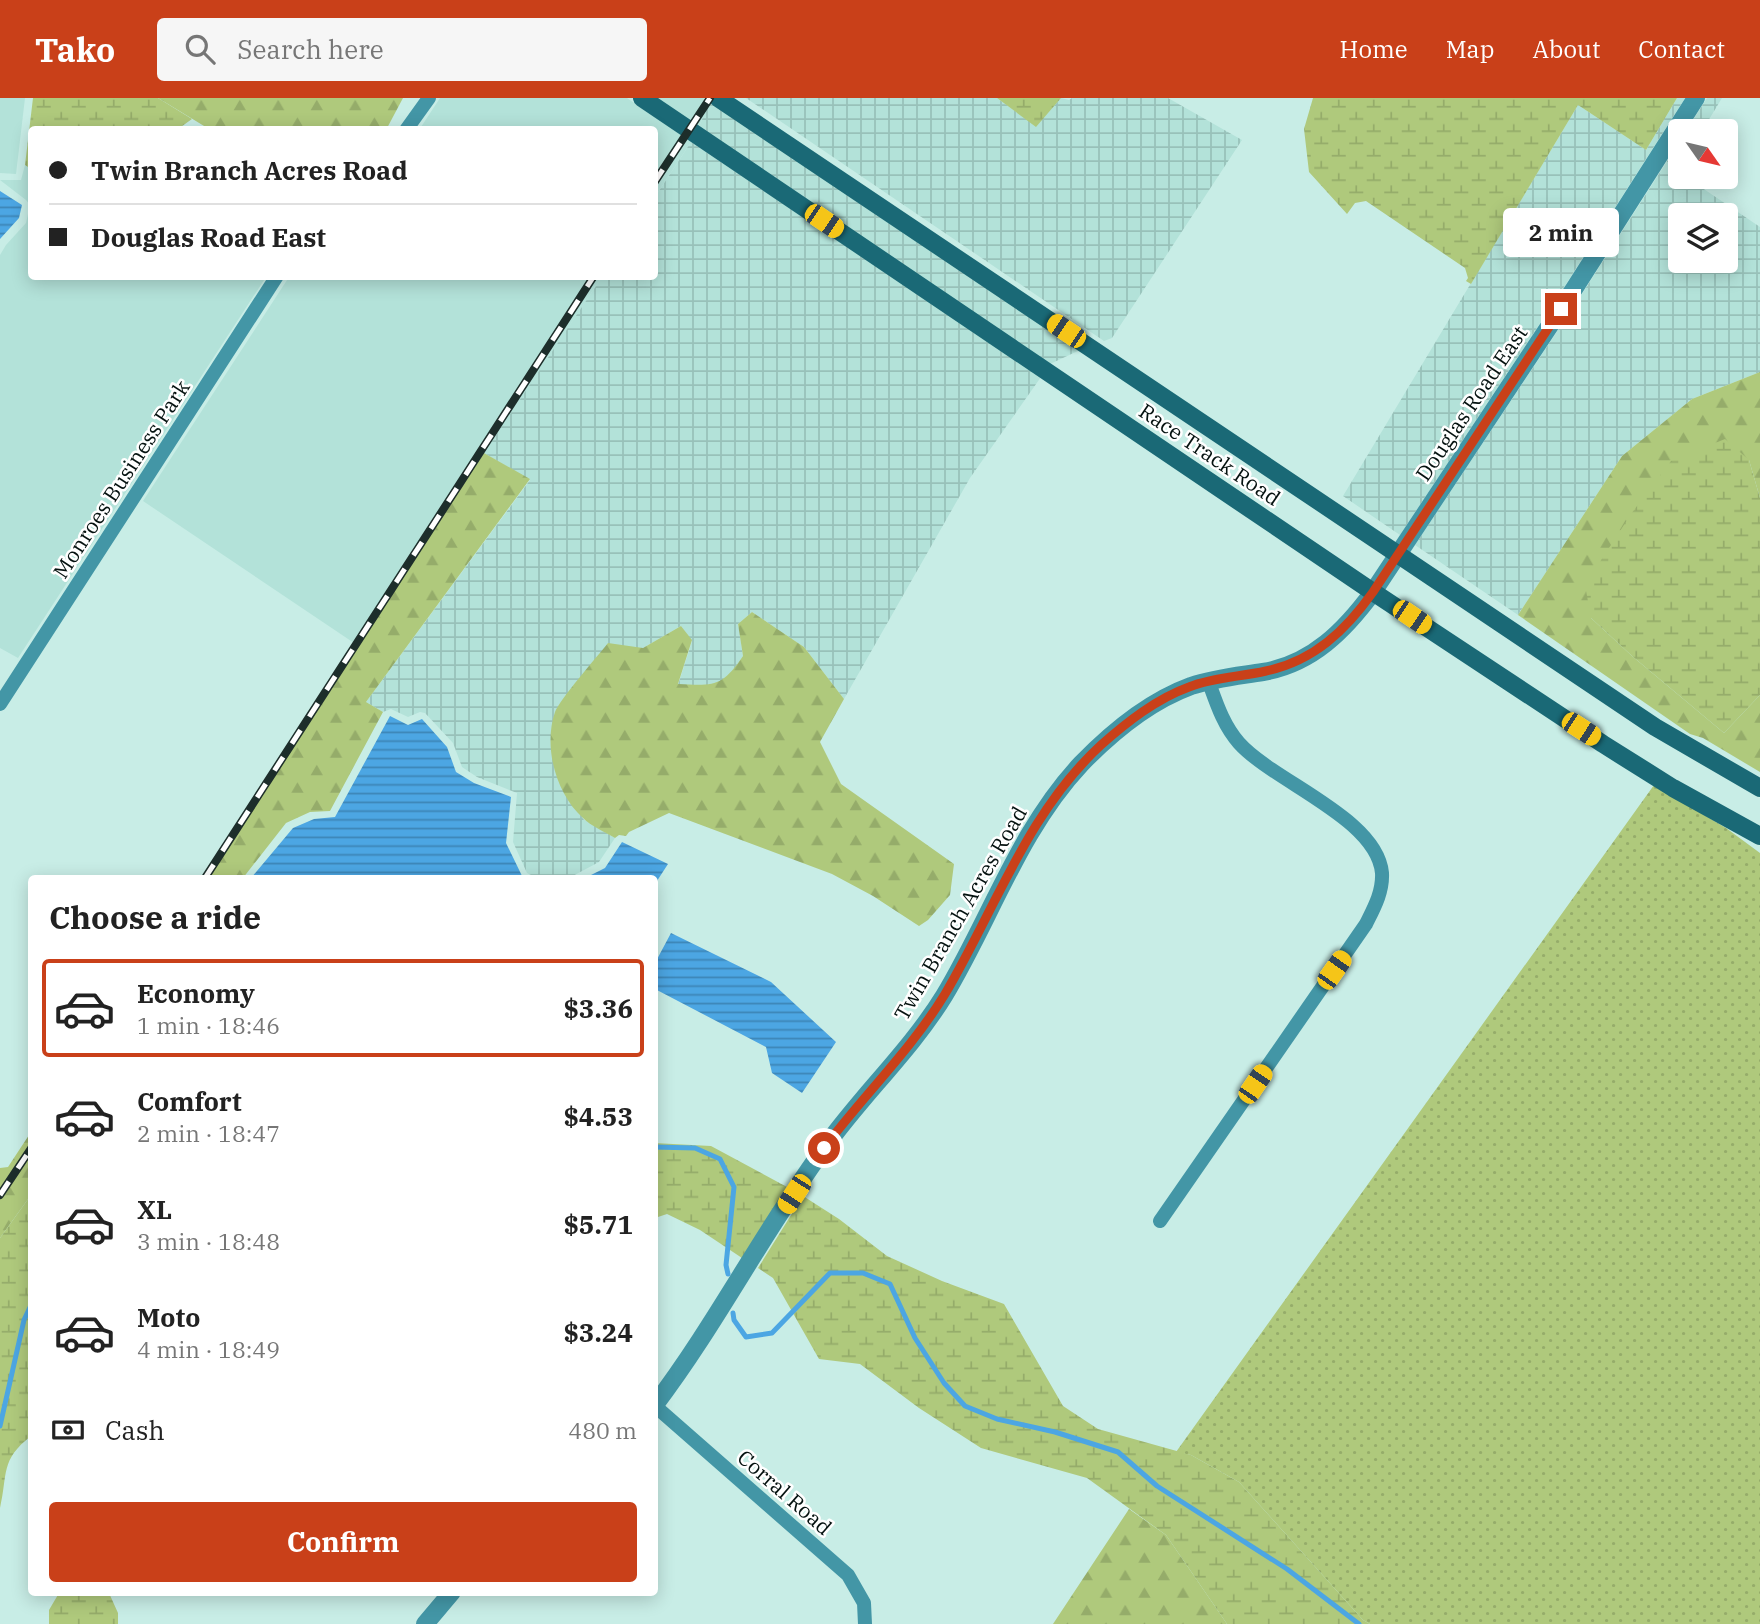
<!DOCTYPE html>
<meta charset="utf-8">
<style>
body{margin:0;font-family:"IBM Plex Serif",serif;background:#f6f6f6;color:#222;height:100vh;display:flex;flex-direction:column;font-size:26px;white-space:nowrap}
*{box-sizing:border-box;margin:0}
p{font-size:23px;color:#767676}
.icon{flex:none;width:38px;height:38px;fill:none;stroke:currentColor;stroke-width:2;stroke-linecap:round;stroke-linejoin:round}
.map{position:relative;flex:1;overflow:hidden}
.side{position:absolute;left:28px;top:777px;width:630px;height:721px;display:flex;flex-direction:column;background:#fff;border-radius:7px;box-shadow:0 4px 18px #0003}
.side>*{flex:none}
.hud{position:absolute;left:28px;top:28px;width:630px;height:154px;border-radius:7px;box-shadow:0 4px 18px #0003;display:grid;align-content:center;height:154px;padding:0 21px;background:#fff}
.needle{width:46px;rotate:124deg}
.tools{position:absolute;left:1668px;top:21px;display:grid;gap:14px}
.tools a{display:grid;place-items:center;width:70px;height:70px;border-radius:7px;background:#fff;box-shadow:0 4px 18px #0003;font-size:35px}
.end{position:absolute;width:32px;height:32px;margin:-16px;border:9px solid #c94019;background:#fff;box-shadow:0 0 0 4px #fff}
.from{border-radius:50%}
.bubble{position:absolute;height:49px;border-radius:7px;background:#fff;box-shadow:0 4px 18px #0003;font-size:23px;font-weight:700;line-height:49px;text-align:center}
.car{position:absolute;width:21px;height:42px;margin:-21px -10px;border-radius:9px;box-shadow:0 0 5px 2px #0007;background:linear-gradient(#f5c518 24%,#345 0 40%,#f5c518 0 76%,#345 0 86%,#f5c518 0)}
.hud b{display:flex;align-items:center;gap:24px;height:66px;font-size:26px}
.hud b+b{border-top:2px solid #e0e0e0}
.hud i{width:18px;height:18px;background:#222}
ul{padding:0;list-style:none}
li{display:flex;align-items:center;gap:21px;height:98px;margin:0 14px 10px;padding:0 7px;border:4px solid transparent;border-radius:7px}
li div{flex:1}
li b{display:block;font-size:26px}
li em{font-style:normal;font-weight:700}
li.current{border-color:#c94019}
li>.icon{width:63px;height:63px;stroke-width:1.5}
h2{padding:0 21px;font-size:32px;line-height:84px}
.pay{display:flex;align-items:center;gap:18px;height:77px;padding:0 21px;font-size:26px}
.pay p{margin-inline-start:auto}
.button{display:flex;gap:14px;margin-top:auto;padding:14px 21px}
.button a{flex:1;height:80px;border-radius:7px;background:#c94019;color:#fff;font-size:28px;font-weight:700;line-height:80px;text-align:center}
header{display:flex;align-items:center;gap:42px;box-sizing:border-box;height:98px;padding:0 35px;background:#c94019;color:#fff}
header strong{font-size:33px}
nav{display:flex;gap:38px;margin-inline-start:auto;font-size:24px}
.search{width:490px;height:63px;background:#f6f6f6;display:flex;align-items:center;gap:18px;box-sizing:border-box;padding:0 24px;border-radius:7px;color:#767676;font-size:26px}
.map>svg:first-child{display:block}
.built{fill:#b3e2d9}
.industrial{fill:url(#industrial-grid);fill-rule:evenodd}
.forest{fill:url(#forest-firs)}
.wetland{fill:url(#wetland-marsh)}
.park{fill:url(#park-dots)}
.water{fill:url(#water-rules)}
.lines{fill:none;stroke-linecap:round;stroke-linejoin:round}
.stream{stroke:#4ca6e3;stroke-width:5}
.minor{stroke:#4396a6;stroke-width:14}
.tertiary{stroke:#4396a6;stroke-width:18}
.secondary{stroke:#1a6976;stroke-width:18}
.rail-casing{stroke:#1d2e2b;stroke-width:8}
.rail{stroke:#fff;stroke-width:5;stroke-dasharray:16;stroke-linecap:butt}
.route{stroke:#c94019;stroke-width:9}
.labels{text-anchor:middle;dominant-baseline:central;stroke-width:5;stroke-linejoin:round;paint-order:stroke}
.street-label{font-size:21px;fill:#051210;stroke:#fff}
</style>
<header>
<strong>Tako</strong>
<div class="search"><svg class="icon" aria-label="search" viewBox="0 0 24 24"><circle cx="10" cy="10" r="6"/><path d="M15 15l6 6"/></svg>Search here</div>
<nav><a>Home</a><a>Map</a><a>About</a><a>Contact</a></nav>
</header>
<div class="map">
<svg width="1760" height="1526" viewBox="0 0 1760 1526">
<defs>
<pattern id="industrial-grid" width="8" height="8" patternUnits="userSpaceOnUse" patternTransform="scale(1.75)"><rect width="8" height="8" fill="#b3e2d9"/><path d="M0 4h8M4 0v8" fill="none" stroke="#98c1b9"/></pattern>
<pattern id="forest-firs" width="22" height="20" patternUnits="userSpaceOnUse" patternTransform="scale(1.75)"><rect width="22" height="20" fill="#afc97c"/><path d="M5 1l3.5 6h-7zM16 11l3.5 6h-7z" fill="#95ac6a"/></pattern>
<pattern id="wetland-marsh" width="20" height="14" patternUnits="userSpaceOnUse" patternTransform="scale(1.75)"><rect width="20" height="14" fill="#afc97c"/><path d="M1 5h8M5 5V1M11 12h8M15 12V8" fill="none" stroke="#95ac6a"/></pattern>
<pattern id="park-dots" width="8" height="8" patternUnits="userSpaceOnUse" patternTransform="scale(1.75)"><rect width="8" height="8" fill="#afc97c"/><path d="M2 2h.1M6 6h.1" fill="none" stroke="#95ac6a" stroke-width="1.8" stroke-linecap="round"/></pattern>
<pattern id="water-rules" width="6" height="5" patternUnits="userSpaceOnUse" patternTransform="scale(1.75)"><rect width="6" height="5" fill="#4ca6e3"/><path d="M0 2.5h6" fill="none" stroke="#3d86b7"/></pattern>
</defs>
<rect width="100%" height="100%" fill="#c8ede6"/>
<path class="built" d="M0 0H25L16 76 0 75Z
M440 0H627L691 44 655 99 654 32H419Z
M656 0H703L709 4 699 29Z
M25 67 31 71 32 178 266 179 18 560 0 550V157L6 147 26 125 30 107 26 102 0 82H21Z
M289 179H602L357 547 143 403Z"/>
<path class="industrial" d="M746 0H997L1036 28 1061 0 1069 2 1072 0H1168L1242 42 1112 240 1104 243Z
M1677 0H1685L1566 186 1400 437 1343 398 1578 7 1646 52Z
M1707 0H1722L1702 33H1686Z
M709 4 1080 252 1050 266 699 29Z
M1680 43V68L1677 73 1680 79H1686L1760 129V274L1692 301 1622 358 1518 517 1415 447 1582 196ZM1680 117H1726V163H1680Z
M691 44 1041 279 970 380 844 601 804 549 752 514 738 526 743 558 732 574 716 587H678L692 543 681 528 643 550 583 721 615 740 599 764 569 780H537L527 775 513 744 517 695 477 679 462 669 453 645 425 615 420 614 408 619 391 611 383 614 366 604 530 382 484 355 602 179 654 178 655 99Z"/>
<path class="forest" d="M158 0H403L386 32 209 31Z
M1760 274V400L1749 362 1591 520 1632 558 1724 635 1760 597V674L1703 640 1690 636 1518 517 1622 358 1692 301Z
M484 355 530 381 366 604 383 614 330 713 310 714 286 725 243 780H201Z
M752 514 804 549 844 601 820 644 841 686 954 766 950 797 928 822 919 828 873 798 832 776 669 715 629 734 626 738 619 737 615 740C605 734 591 728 583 720 556 696 543 649 555 614 560 601 597 559 608 545L643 550 681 528 692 542 678 586C714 588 722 589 743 558L738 526Z
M31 1034V1097L0 1140V1070L8 1069Z
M1129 1411 1166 1437 1227 1526H1053Z"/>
<path class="wetland" d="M33 0H158L192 21 178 31 32 32 31 71 25 67Z
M997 0H1061L1036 29Z
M1313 0H1677L1646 52 1578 7 1471 186 1466 183 1468 180 1465 170 1366 103 1355 105 1347 116 1309 74 1304 31Z
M1725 341 1749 362 1760 400V597L1724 635 1632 558 1591 520 1585 487 1631 416 1671 363Z
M654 1045 711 1048 787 1089 742 1160 700 1132 667 1116 655 1120Z
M31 1097V1338C0 1362 8 1376 0 1410V1140Z
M803 1098 839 1121 887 1158 942 1183 1004 1206 1063 1308 1098 1331 1191 1357 1239 1384 1363 1522 1370 1526H1227L1166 1437 1087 1380 981 1350 919 1310 860 1266 819 1261 773 1180 758 1170Z
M59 1495H109L118 1515V1526H49V1512Z"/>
<path class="park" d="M1654 687 1726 730 1760 755V1526H1370L1363 1522 1239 1384 1191 1357 1176 1354Z"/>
<path class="water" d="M0 93 22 107 19 120 0 141Z
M390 618 408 627 422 621 447 649 456 674 474 685 511 699 506 745 523 780H251L293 730 314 721 335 719Z
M622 744 668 766 655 786 654 780H585L605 770Z
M671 835 771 884 836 944 802 995 772 975 766 949 655 891V865Z"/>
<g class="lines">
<path class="stream" d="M654 1049 695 1050 720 1061 734 1089 726 1167 728 1176
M733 1215 734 1222 746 1239 772 1235 830 1175H863L890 1186 915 1240 944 1285 965 1308 997 1321 1055 1334 1118 1354 1157 1388 1287 1471 1359 1526
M0 1328 24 1222 32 1205"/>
<path class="minor" d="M406 32 429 0
M0 606 277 178
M1160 1123 1366 826C1374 810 1383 794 1382 775 1377 720 1274 684 1239 645 1223 627 1216 604 1208 582
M655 1308 848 1477 864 1505 865 1526"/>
<path class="tertiary" d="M654 1308C717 1225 764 1132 825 1049 862 997 910 953 944 898 990 822 1019 732 1081 666 1111 635 1150 603 1191 588 1215 580 1238 578 1263 574 1312 566 1345 532 1373 494L1574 191 1696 0
M425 1526 452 1494"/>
<path class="secondary" d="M642 0 1373 494 1603 646 1673 690 1760 738
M718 0 1655 629 1760 690"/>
<defs>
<path id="rail" d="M654 85 710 0
M205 780 594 178
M0 1097 32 1049"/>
</defs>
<use href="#rail" class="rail-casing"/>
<use href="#rail" class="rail"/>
</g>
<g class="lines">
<path class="route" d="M824 1050C863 998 911 952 945 896 995 812 1027 715 1101 647 1127 624 1156 601 1189 589 1214 579 1240 579 1266 573 1314 563 1346 532 1373 494L1561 211"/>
</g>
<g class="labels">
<g class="street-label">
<text transform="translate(1471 305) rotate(-56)">Douglas Road East</text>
<text transform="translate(1210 356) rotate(34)">Race Track Road</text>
<text transform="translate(121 381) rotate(-57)">Monroes Business Park</text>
<text transform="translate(960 815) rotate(-60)">Twin Branch Acres Road</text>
<text transform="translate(785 1394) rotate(41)">Corral Road</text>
</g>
</g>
</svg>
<div class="tools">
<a><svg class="needle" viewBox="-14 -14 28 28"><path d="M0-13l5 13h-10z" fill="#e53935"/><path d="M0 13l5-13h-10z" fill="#767676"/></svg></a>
<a><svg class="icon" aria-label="layers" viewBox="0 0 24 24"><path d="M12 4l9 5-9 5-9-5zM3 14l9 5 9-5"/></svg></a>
</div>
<i class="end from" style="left:824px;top:1050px"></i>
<i class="end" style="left:1561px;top:211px"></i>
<div class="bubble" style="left:1503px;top:110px;width:116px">2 min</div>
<i class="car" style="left:824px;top:123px;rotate:124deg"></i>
<i class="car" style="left:1066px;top:233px;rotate:304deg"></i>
<i class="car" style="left:1412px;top:519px;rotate:124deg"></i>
<i class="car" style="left:1581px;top:631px;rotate:123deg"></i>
<i class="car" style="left:1334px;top:872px;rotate:35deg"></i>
<i class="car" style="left:1255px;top:986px;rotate:34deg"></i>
<i class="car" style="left:794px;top:1096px;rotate:213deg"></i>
<div class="hud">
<b><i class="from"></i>Twin Branch Acres Road</b>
<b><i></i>Douglas Road East</b>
</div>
<section class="side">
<h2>Choose a ride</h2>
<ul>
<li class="current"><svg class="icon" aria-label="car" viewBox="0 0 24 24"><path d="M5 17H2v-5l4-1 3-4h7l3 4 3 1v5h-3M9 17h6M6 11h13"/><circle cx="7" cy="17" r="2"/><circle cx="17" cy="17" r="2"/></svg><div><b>Economy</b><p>1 min · 18:46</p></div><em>$3.36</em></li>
<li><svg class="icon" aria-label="car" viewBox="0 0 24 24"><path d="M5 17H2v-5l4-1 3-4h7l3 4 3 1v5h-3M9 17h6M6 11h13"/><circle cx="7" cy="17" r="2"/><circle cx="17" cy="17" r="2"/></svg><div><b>Comfort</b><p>2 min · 18:47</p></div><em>$4.53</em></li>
<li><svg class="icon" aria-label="car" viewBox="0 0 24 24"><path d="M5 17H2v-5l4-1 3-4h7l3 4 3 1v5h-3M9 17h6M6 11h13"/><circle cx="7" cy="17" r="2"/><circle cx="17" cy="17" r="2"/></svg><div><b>XL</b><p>3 min · 18:48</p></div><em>$5.71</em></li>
<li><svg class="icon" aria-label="car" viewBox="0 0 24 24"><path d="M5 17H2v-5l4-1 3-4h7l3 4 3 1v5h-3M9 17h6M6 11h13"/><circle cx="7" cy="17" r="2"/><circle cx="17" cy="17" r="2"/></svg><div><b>Moto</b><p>4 min · 18:49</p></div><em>$3.24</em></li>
</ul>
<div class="pay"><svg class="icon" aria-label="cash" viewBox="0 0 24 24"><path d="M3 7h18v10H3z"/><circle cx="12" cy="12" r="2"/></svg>Cash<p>480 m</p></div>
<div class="button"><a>Confirm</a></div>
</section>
</div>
